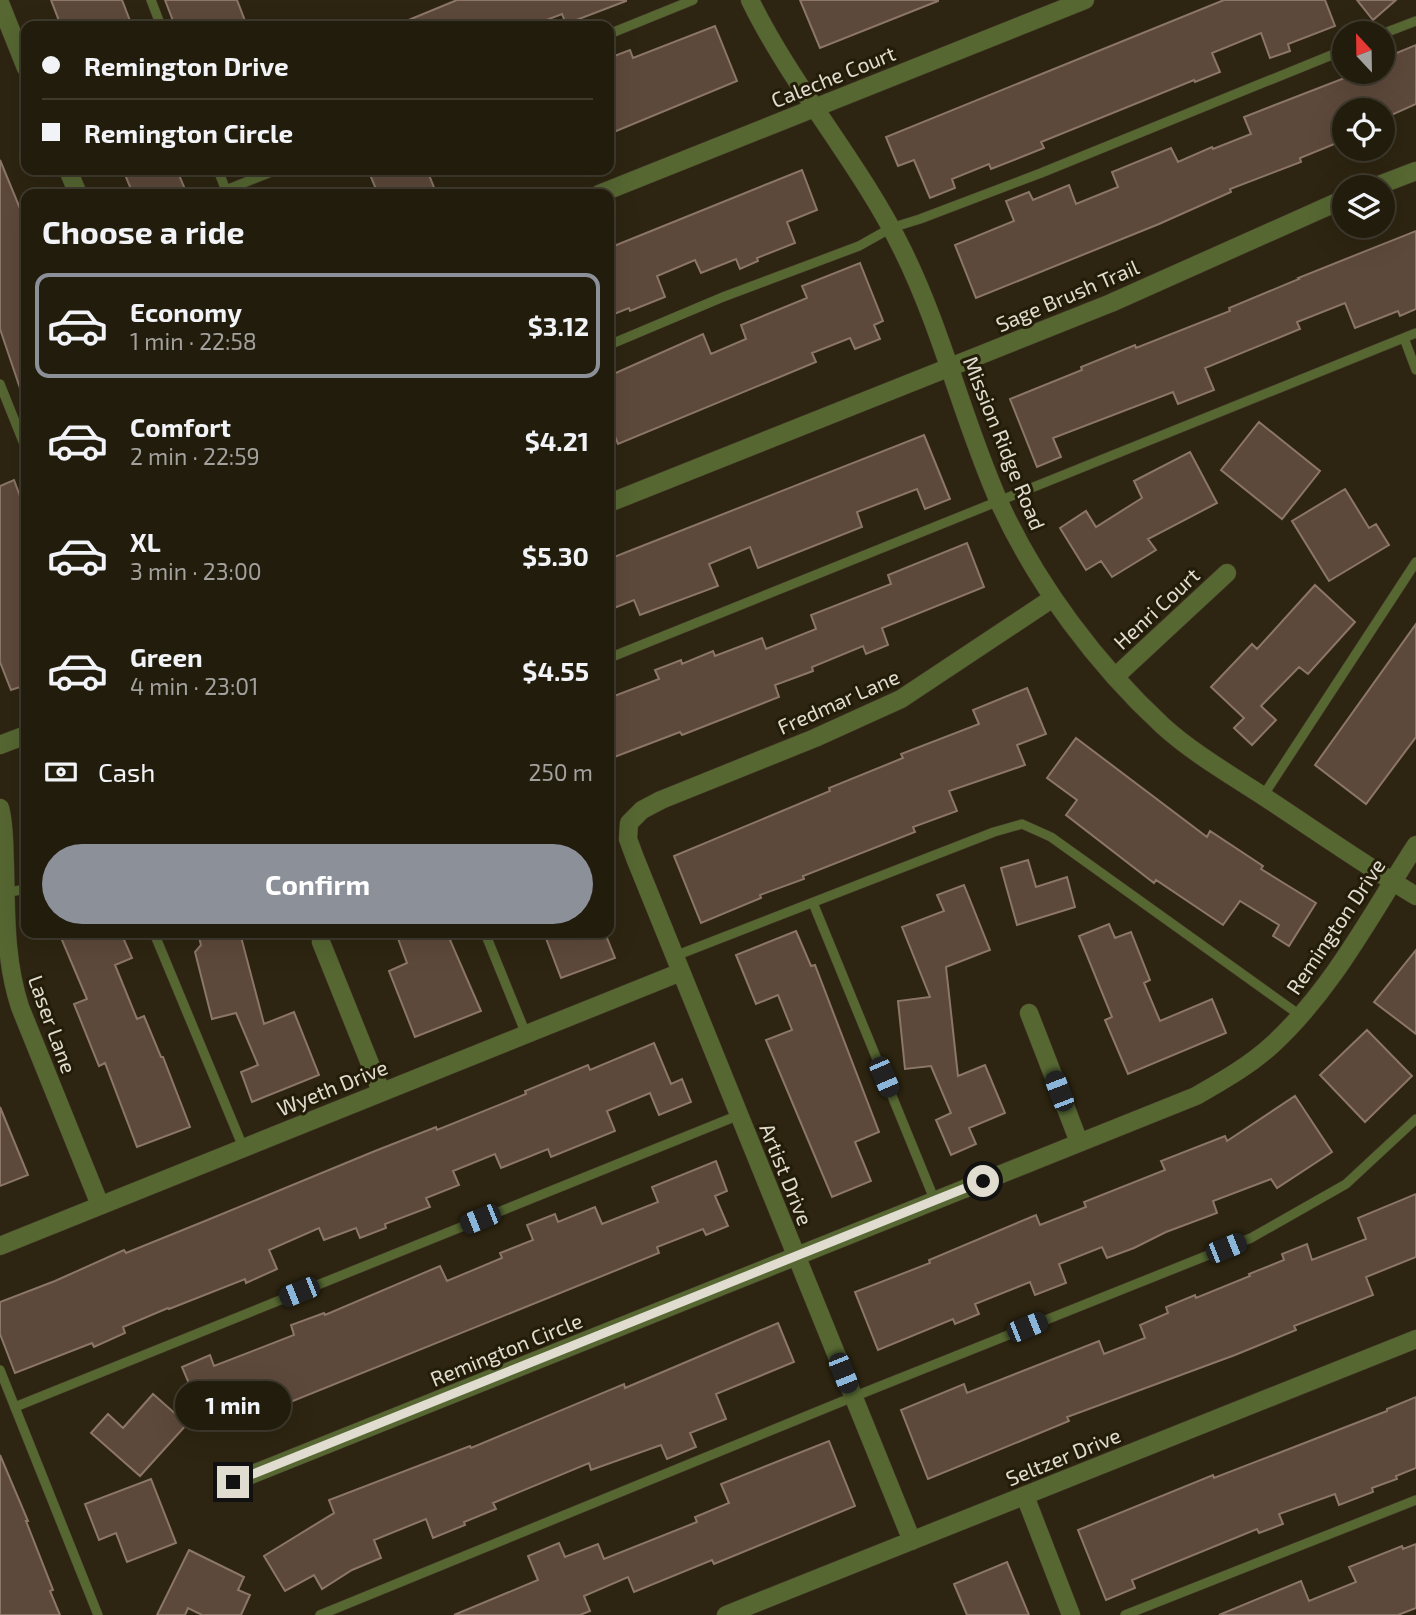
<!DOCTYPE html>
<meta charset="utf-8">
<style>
body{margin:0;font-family:"Exo 2",sans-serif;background:#2a2516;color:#f1f3f6;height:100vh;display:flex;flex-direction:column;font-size:26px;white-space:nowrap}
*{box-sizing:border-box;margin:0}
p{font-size:23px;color:#a2a19d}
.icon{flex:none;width:38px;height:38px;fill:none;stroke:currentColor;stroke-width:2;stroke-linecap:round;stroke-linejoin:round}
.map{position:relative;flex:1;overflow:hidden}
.panel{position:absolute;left:21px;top:189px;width:593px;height:749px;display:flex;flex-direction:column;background:#221c0d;border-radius:14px;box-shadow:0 7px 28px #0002,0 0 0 2px #3f3a2e}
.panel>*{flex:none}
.top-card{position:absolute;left:21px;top:21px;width:593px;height:154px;border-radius:14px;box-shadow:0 7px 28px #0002,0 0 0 2px #3f3a2e;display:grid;align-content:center;height:154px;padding:0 21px;background:#221c0d}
.needle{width:46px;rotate:338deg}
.tools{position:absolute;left:1332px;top:21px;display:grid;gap:14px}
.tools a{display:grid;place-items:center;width:63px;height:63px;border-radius:50%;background:#221c0d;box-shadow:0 7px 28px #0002,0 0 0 2px #3f3a2e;font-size:35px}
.end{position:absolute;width:32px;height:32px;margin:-16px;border:9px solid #e0dccf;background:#111;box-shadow:0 0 0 4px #111}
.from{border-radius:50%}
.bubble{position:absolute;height:49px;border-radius:24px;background:#221c0d;box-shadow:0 7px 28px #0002,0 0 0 2px #3f3a2e;font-size:23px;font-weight:700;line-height:49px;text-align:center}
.car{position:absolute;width:21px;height:42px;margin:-21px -10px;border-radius:9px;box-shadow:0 0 5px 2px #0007;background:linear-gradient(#222 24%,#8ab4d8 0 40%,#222 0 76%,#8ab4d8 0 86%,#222 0)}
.top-card b{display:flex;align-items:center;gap:24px;height:66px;font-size:26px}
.top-card b+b{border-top:2px solid #3f3a2e}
.top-card i{width:18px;height:18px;background:#f1f3f6}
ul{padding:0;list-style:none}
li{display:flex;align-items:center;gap:21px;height:105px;margin:0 14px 10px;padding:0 7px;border:4px solid transparent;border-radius:14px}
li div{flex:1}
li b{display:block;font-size:26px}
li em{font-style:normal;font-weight:700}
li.current{border-color:#8c9099}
li>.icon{width:63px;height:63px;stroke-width:1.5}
h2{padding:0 21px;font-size:32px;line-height:84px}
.pay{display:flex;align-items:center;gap:18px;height:77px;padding:0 21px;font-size:26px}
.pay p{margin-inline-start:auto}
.action{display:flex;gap:14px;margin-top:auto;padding:14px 21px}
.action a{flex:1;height:80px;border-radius:42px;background:#8c9099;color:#fff;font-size:28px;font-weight:700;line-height:80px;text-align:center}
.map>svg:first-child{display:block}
.building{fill:#5d493b;stroke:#8c7668;stroke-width:2}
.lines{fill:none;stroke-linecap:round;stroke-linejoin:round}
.service-casing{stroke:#4a422f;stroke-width:10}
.minor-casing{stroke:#4a422f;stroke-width:19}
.tertiary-casing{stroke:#4a422f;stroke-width:19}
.service{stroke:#566732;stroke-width:9}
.minor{stroke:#566732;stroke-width:18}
.tertiary{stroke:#566732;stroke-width:18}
.route{stroke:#e0dccf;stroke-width:9}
.labels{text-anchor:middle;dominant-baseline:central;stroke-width:6;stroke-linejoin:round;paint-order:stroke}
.street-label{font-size:21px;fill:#e0dccf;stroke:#231c08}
</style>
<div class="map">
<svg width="1416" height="1615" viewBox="0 0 1416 1615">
<rect width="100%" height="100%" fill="#2d2511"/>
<path class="building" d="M51 0H122L132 26H61Z
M165 0H237L247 26H175Z
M457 0H626V1L566 24 562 14 531 26H394Z
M800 0H938V1L820 48Z
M1224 0H1325L1335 26 1288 44 1290 51 1270 58 1261 33 1212 53 1220 72 1195 82 1194 80 1041 142 1044 148 991 169 989 164 952 179 955 188 930 198 914 160 898 166 886 137Z
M1357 0H1396L1373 20Z
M715 26 737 81 609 134V58L630 50 633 58Z
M1416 45V104L1387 117 1384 110H1344V140L1300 158 1301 162 1230 189 1231 192 1159 224 976 298 955 245 1014 221 1006 201 1029 192 1033 200 1069 185 1076 204 1118 187 1112 172 1171 148 1178 162 1212 147 1213 149 1251 134 1244 117 1360 72H1382V59Z
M0 160 26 223V400H24L0 329Z
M123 170H177L187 194H133Z
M368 170H427L435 190 426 194H378Z
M802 170 817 210 787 222 795 243 757 258 758 261 740 269 736 259 701 273 695 260 657 276 665 297 630 311 629 308 609 316V248Z
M1416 231V309L1400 316 1398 311 1355 328 1345 303 1297 322 1300 329 1205 368 1214 390 1178 404 1173 392 1053 438 1061 457 1037 467 1010 399 1082 370 1081 367 1135 345 1136 348 1230 311 1229 308 1299 279 1298 278Z
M860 263 883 321 874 325 880 339 855 349 850 338 812 353 816 362 618 444 609 422V376L703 334 711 354 746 339 741 325 807 298 802 286Z
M1259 422 1320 471 1282 519 1221 470Z
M924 435 950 499 925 509 917 489 857 512 862 527 758 568 750 547 709 564 718 586 640 615 634 600 609 610V559Z
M1190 452 1217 503 1148 539 1156 550 1112 577 1101 561 1086 570 1060 528 1086 511 1096 527 1142 498 1134 481Z
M14 480 26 512V685L11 690 0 662V486Z
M1345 489 1369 528 1376 524 1389 545 1329 581 1292 521Z
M967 543 984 587 882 628 888 645 866 654 863 646 812 667 813 671 775 685 779 697 682 735 680 732 609 759V698L659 679 655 670 681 660 682 664 713 651 715 656 762 638 766 649 816 629 811 615 891 584 888 575Z
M1315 585 1355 622 1308 674 1299 667 1261 706 1276 720 1252 745 1234 728 1244 718 1211 687 1252 644 1257 649Z
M1416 624V737L1366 804 1315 765Z
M1027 688 1046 734 1017 745 1025 765 949 791 957 811 913 827 915 832 803 876 804 879 760 895 761 898 701 923 674 856 830 791 829 788 903 758 901 754 979 724 973 710Z
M1076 738 1207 837 1210 831 1263 866 1261 869 1316 903 1289 946 1273 936 1279 925 1240 901 1223 925 1156 880 1154 883 1066 815 1077 800 1047 778Z
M1028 860 1036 887 1067 877 1075 907 1017 925 1001 868Z
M964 885 990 950 946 967 958 1076 985 1065 1005 1113 969 1128 976 1144 951 1155 936 1120 951 1113 931 1066 905 1069 898 1001 930 997 902 927 944 911 937 895Z
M1109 924 1115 938 1131 932 1150 980 1144 983 1160 1021 1212 999 1226 1033 1128 1074 1105 1020 1112 1017 1079 936Z
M796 931 811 966 815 965 879 1132 855 1142 871 1181 832 1197 766 1040 792 1030 778 995 756 1004 736 955Z
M59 933H121L132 958 115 965 137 1019 144 1016 161 1057H163L190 1127 137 1147 105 1063 99 1066 74 1004 87 999Z
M198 933H240L264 1024 294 1012 319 1075 252 1102 241 1072 258 1065 236 1013 212 1019 195 952 201 945Z
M396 933H447L481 1011 415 1037 389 971 407 963Z
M544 933H605L615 958 561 978Z
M1416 950V1034L1374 1002Z
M1367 1030 1412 1076 1365 1122 1320 1075Z
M654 1043 671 1084 682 1079 691 1102 659 1115 650 1093 607 1111 615 1131 551 1157 548 1149 501 1168 495 1154 453 1171 459 1185 426 1198 430 1207 385 1224 386 1228 360 1238 356 1228 324 1240 319 1228 269 1250 277 1269 246 1283 245 1279 169 1309 168 1308 123 1327 125 1333 94 1347 92 1343 15 1373 0 1334V1302L55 1281 124 1250 126 1253 205 1221 375 1151 436 1127 437 1130 526 1094 525 1091 588 1065 590 1070Z
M1295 1096 1332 1152 1277 1188 1271 1179 1213 1201 1217 1213 1166 1232 1134 1248 1107 1258 1102 1247 1059 1264 1066 1283 1035 1295 1030 1282 975 1304 979 1314 955 1324 953 1319 878 1350 855 1292 930 1263 929 1260 1036 1215 1040 1225 1086 1207 1084 1202 1165 1170 1161 1161 1225 1136 1227 1141Z
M0 1107 28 1175 0 1186Z
M716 1161 727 1191 715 1196 728 1226 706 1235 703 1229 657 1247 659 1253 288 1403 281 1386 204 1419 182 1367 210 1355 214 1366 294 1335 291 1325 324 1313 325 1315 440 1266 447 1281 502 1258 500 1253 533 1240 527 1225 555 1214 558 1222 595 1207 602 1224 658 1202 652 1187Z
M1416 1194V1257L1366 1277 1373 1295 1294 1326 1296 1330 1235 1355 1067 1417 1069 1421 928 1479 901 1410 964 1384 967 1393 1099 1341 1104 1354 1145 1338 1140 1325 1168 1313 1166 1307 1195 1295 1196 1298 1250 1276 1249 1274 1284 1260 1282 1254 1307 1244 1312 1260 1366 1239 1358 1218Z
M778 1323 794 1362 716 1394 726 1419 690 1433 696 1447 667 1459 661 1445 591 1470 589 1463 493 1503 496 1509 464 1522 465 1525 433 1538 426 1519 374 1540 381 1558 352 1570 322 1589 314 1575 285 1591 264 1556 334 1513 329 1500 470 1446 471 1448 624 1384 625 1388Z
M153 1394 187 1424 140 1476 91 1433 108 1414 123 1428Z
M1416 1397V1468L1396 1476 1397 1479 1372 1488 1373 1492 1339 1505 1335 1494 1279 1514 1283 1524 1259 1533 1257 1529 1132 1580 1135 1588 1106 1600 1078 1530 1213 1475 1214 1478 1387 1411V1409Z
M829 1441 855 1506 714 1564 712 1560 634 1592 628 1577 584 1596 590 1611 580 1615H454L538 1580 528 1556 559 1543 565 1557 598 1544 604 1559 697 1522 695 1517 729 1503 721 1484Z
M0 1455 28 1521H26L53 1590 50 1591 60 1615H0Z
M151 1479 176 1543 127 1562 116 1533 99 1540 85 1504Z
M1416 1544V1608L1398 1615H1219L1301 1581 1309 1601 1356 1582 1349 1567 1402 1546 1403 1549Z
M189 1550 244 1577 238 1590 250 1595 241 1615H202L188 1608 185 1615H157Z
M1007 1562 1029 1615H967L954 1584Z"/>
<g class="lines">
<defs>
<path id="service" d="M151 0 161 26
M609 34 693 0
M1382 34 1416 21
M218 170 227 193
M226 190 276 170
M1404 338 1416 370
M609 345 723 297 859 246 891 228 920 219 1041 173 1344 50
M0 384 26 449
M609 658 1416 333
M1263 796 1416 562
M4 893 26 889
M813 903 935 1201
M154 933 243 1147
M485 933 526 1034
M675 956 994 832 1022 824 1051 837 1301 1016
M0 1370 98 1615
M15 1407 739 1115
M320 1615 853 1397 1251 1238 1346 1184 1416 1119
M1125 1615 1416 1500"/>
<path id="minor" d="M0 3 26 68
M68 170 78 194
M1374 187 1416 171
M599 194 1085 0
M609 503 1111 303 1344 199
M1116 676 1227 573
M0 745 26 735
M0 808C5 827 4 848 5 867 6 915 5 961 20 1007L100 1205
M321 942 381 1091
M1029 1013 1079 1142
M0 1246 681 972
M233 1482 1196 1096C1222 1081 1249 1066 1272 1045 1333 989 1371 914 1416 845
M1025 1496 1071 1615
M912 1541 635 858 628 839 629 823 642 810 661 800 815 738 901 699 1053 598
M726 1615 1416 1339"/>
<path id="tertiary" d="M750 0C793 88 860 163 903 251 943 332 963 421 1000 504 1037 585 1097 665 1163 726 1194 754 1231 775 1266 798 1316 831 1365 865 1416 896"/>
</defs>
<use href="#service" class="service-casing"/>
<use href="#minor" class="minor-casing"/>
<use href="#tertiary" class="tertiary-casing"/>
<use href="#service" class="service"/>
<use href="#minor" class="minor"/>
<use href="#tertiary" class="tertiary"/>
</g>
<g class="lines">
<path class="route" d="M233 1482 983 1181"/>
</g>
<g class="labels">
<g class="street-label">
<text transform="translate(833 76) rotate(-22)">Caleche Court</text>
<text transform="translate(1067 295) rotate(-23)">Sage Brush Trail</text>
<text transform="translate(1005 443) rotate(68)">Mission Ridge Road</text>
<text transform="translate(1156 608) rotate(-43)">Henri Court</text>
<text transform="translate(838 701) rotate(-24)">Fredmar Lane</text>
<text transform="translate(1335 926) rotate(-56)">Remington Drive</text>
<text transform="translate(53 1024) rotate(70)">Laser Lane</text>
<text transform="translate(332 1087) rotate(-22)">Wyeth Drive</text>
<text transform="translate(787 1174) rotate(68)">Artist Drive</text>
<text transform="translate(506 1349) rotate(-22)">Remington Circle</text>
<text transform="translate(1063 1456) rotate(-22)">Seltzer Drive</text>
</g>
</g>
</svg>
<div class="tools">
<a><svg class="needle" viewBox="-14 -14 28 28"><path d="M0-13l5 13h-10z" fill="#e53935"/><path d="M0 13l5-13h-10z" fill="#a2a19d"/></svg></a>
<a><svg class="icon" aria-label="locate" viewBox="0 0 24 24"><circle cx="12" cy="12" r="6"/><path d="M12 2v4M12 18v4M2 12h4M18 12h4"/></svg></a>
<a><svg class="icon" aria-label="layers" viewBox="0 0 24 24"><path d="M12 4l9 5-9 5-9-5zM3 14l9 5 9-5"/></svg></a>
</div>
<i class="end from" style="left:983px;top:1181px"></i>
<i class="end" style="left:233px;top:1482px"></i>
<div class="bubble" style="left:175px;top:1381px;width:116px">1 min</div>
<i class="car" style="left:884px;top:1077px;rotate:157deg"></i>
<i class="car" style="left:1059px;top:1091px;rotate:339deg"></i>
<i class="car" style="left:480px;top:1219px;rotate:248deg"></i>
<i class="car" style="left:1226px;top:1248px;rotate:68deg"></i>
<i class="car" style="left:299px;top:1292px;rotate:248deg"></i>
<i class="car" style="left:1027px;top:1327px;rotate:68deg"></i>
<i class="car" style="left:843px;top:1373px;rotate:158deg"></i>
<div class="top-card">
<b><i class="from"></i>Remington Drive</b>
<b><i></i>Remington Circle</b>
</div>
<section class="panel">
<h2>Choose a ride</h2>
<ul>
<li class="current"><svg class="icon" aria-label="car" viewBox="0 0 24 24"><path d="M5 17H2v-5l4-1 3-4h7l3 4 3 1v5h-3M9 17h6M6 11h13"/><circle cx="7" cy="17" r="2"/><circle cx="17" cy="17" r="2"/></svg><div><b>Economy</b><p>1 min · 22:58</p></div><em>$3.12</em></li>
<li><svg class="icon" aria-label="car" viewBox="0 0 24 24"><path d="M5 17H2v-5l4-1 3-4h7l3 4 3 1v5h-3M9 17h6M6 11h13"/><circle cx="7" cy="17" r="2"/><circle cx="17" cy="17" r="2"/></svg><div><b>Comfort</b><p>2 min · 22:59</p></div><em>$4.21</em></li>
<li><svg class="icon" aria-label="car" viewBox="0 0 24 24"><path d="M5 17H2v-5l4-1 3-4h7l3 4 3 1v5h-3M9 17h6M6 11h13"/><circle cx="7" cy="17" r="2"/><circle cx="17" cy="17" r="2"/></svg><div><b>XL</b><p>3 min · 23:00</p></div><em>$5.30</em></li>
<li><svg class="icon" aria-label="car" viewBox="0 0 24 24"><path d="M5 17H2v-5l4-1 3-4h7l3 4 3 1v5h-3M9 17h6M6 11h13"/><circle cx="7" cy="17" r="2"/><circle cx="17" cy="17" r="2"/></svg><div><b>Green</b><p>4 min · 23:01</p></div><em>$4.55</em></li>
</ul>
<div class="pay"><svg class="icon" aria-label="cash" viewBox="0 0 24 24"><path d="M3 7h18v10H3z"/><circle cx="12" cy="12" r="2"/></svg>Cash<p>250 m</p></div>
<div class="action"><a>Confirm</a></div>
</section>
</div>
